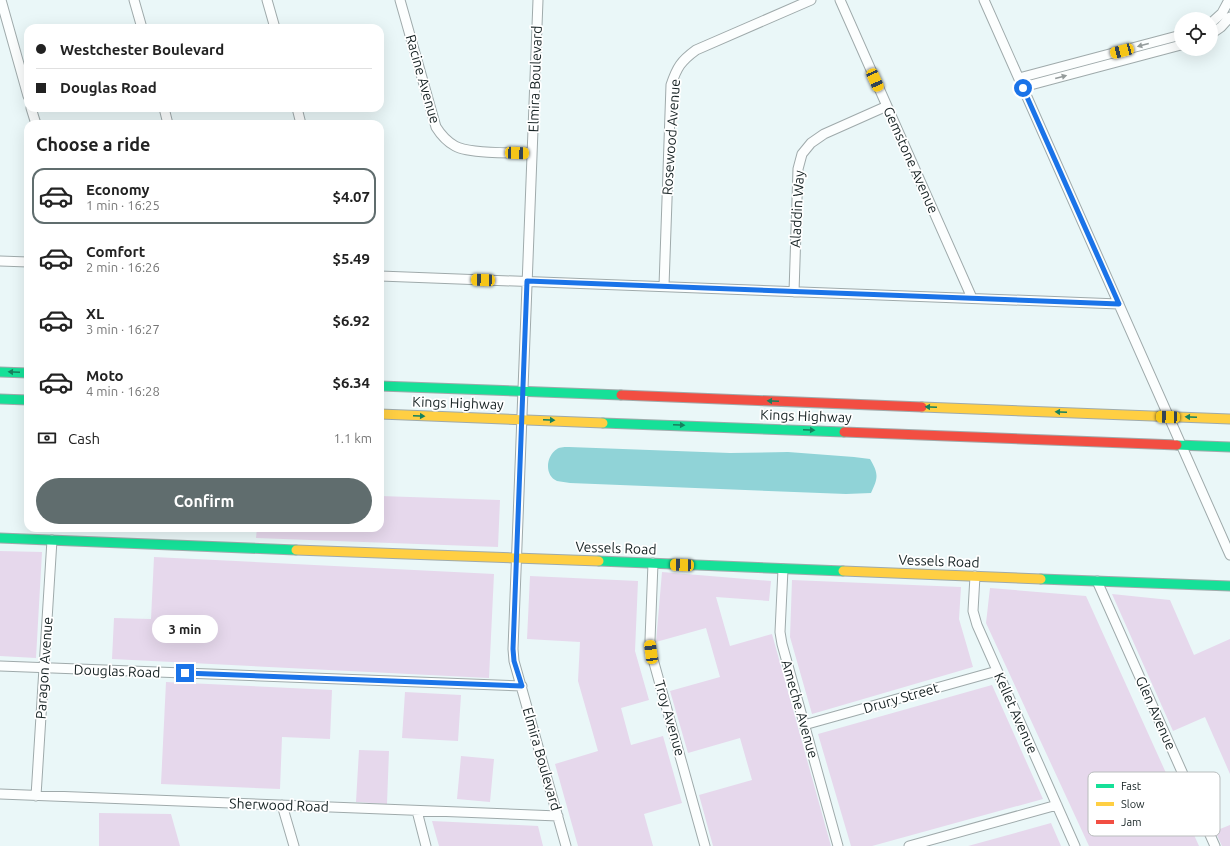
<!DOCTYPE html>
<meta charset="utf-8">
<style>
body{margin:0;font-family:Ubuntu,sans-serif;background:#f6f6f6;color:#222;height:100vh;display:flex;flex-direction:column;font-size:15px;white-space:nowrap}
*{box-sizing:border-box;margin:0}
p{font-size:13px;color:#767676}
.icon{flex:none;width:22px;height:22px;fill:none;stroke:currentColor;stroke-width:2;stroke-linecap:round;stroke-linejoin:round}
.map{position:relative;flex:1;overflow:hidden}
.drawer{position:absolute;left:24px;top:120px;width:360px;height:412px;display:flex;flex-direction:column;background:#fff;border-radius:12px;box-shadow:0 4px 16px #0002}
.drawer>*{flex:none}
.top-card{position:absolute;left:24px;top:24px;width:360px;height:88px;border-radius:12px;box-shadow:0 4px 16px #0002;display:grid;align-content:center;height:88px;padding:0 12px;background:#fff}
.tools{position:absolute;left:1174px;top:12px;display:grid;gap:8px}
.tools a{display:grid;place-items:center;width:44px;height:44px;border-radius:50%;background:#fff;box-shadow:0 4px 16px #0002;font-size:20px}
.end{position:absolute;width:18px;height:18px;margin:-9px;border:5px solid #1a73e8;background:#fff;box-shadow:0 0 0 2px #fff}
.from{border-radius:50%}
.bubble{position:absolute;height:28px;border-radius:14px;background:#fff;box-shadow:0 4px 16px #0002;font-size:13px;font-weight:600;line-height:28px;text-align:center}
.car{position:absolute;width:12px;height:24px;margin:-12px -6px;border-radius:5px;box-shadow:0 0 3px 1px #0007;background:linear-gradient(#f5c518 24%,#345 0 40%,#f5c518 0 76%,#345 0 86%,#f5c518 0)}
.top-card b{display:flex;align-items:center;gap:14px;height:38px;font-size:15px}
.top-card b+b{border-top:1px solid #e0e0e0}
.top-card i{width:10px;height:10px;background:#222}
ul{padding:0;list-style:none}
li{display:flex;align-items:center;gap:12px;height:56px;margin:0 8px 6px;padding:0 4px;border:2px solid transparent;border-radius:12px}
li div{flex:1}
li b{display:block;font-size:15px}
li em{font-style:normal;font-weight:600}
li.selected{border-color:#606d6e}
li>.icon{width:36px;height:36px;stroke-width:1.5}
h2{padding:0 12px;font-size:18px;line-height:48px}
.pay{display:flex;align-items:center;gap:10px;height:44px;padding:0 12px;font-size:15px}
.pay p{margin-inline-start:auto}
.button{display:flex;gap:8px;margin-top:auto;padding:8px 12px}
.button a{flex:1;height:46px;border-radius:24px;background:#606d6e;color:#fff;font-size:16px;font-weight:600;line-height:46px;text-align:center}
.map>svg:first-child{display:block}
.green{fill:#e6d8ec}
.water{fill:#90d3d7}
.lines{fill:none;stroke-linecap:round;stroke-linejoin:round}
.street-casing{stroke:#9faaab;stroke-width:11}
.fast-casing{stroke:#9faaab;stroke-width:11}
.slow-casing{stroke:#9faaab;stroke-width:11}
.jam-casing{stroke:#9faaab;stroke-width:11}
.street{stroke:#fcfefe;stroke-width:9}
.fast{stroke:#16e098;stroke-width:9}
.slow{stroke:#ffcf43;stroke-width:9}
.jam{stroke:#f24e42;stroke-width:9}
.oneway{fill:#949b9b}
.oneway2{fill:#16815e}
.route{stroke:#1a73e8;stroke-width:5}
.labels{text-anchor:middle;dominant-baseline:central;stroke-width:3.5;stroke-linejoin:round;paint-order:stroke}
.street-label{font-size:14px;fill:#162223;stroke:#fff}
.key{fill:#fff;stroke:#b9bdbd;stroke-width:1}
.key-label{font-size:11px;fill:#162223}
</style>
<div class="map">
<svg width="1230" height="846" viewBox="0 0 1230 846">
<rect width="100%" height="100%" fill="#eaf7f8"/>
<path class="green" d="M380 496 500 500 498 547 256 538 257 528H380Z
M0 551 42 552 36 658 0 656Z
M154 557 494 574 489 678 112 659 114 618 151 619Z
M662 572 771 581 769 601 716 597 730 646 772 634 831 846H713L699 795 752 780 740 738 688 753 670 691 720 677 706 628 656 642Z
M530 576 638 581 635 651 649 700 621 708 631 745 663 736 682 803 644 814 653 846H578L555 764 598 751 578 681 580 642 527 639Z
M792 580 961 587 959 619 973 667 812 714 790 637Z
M990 588 1086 596 1199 846H1089L986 623Z
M1112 594 1170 600 1194 655 1230 639V774L1205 717 1173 731Z
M166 682 332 690 330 739 282 737 280 789 161 784Z
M992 685 1043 799 872 846H851L818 734Z
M405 692 461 695 458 741 402 738Z
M359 750 389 751 387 804 356 802Z
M461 756 494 759 490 802 457 799Z
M99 813 171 814 180 846H99Z
M432 821 538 826 543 846H439Z
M1051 823 1061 846H968Z
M1230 825V846H1222L1215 831Z"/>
<path class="water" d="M569 447 730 453 788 452 854 457 870 459C879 474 878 478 871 493L846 494 570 483C566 482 561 482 557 481 544 475 546 456 557 449 560 447 566 447 569 447Z"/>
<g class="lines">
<defs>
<path id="street" d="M1 0 28 96
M134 0 142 28
M267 0 275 28
M400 0 436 127C441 135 446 141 455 146 469 154 514 153 532 153
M538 0 513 649 514 661 566 846
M840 0 972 298
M984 0 1230 555
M1211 23 1222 13 1229 0
M1211 34 1221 27 1230 17
M1019 78 1181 35
M1023 87 1181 45
M31 108 36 124
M164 108 168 124
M297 108 301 124
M0 261 28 262
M380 276 1119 304
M664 286 671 85C677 67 681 61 696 50L811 0
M794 292 798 169 802 154 811 143 824 134 887 106
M653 563 650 640 651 652 705 846
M783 569 780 632 782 644 838 846
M975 576 973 611 977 625 1075 846
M1097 581 1215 846
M0 666 522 686
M804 725 997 671
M0 794 558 816
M36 796 52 540
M282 805 294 846
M417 811 426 846
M909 846 1057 805"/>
<path id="fast" d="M0 372 28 373
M380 386 621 395
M0 399 28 400
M603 423 844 432
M1177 445 1230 447
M0 538 296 550
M599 561 843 571
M1041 579 1230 586"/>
<path id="slow" d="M922 407 1230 419
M380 414 603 423
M296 550 599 561
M843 571 1041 579"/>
<path id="jam" d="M621 395 922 407
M844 432 1177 445"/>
</defs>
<use href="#street" class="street-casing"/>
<use href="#fast" class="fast-casing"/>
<use href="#slow" class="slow-casing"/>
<use href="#jam" class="jam-casing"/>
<use href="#street" class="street"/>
<use href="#fast" class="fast"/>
<use href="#slow" class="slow"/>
<use href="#jam" class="jam"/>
</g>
<defs><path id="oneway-solid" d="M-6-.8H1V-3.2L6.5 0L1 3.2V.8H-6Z"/></defs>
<g class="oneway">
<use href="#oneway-solid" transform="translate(1143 45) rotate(165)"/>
<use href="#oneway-solid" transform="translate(1061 77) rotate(-15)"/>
</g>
<g class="oneway2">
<use href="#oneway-solid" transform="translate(14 372) rotate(-178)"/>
<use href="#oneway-solid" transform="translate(773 401) rotate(-178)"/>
<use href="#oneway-solid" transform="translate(931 407) rotate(-178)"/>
<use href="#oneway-solid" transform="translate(1061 412) rotate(-178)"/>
<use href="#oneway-solid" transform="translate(419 416) rotate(2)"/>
<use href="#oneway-solid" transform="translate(1191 417) rotate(-178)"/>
<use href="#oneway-solid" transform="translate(549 420) rotate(2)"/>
<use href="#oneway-solid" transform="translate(679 425) rotate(2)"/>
<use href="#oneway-solid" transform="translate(809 430) rotate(2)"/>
</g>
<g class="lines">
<path class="route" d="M185 673 522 686 514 661 513 649 527 281 1119 304 1023 88"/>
</g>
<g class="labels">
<g class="street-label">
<text transform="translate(423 79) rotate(74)">Racine Avenue</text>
<text transform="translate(535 79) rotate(-88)">Elmira Boulevard</text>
<text transform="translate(671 137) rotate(-86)">Rosewood Avenue</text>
<text transform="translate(911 160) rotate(66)">Gemstone Avenue</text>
<text transform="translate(797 209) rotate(-87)">Aladdin Way</text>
<text transform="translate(458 403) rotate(2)">Kings Highway</text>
<text transform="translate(806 416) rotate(2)">Kings Highway</text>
<text transform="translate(616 548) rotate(2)">Vessels Road</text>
<text transform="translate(939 561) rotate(2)">Vessels Road</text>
<text transform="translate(44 668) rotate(-86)">Paragon Avenue</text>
<text transform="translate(117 671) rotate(2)">Douglas Road</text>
<text transform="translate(901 698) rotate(-16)">Drury Street</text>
<text transform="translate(800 709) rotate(74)">Ameche Avenue</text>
<text transform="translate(1016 713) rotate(66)">Kellet Avenue</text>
<text transform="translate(1156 713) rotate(66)">Glen Avenue</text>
<text transform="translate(670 718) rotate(74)">Troy Avenue</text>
<text transform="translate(542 759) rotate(74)">Elmira Boulevard</text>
<text transform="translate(279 805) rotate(2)">Sherwood Road</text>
</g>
</g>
<rect x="1088" y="772" width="132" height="64" rx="6" class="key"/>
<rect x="1096" y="784" width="18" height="4" fill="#16e098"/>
<rect x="1096" y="802" width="18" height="4" fill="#ffcf43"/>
<rect x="1096" y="820" width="18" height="4" fill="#f24e42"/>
<g class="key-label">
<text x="1121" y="790">Fast</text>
<text x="1121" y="808">Slow</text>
<text x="1121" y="826">Jam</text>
</g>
</svg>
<div class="tools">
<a><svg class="icon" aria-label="locate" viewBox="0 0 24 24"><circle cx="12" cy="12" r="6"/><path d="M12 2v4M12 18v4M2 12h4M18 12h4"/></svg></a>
</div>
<i class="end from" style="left:1023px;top:88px"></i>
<i class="end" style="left:185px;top:673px"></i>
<div class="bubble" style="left:152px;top:615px;width:66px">3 min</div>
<i class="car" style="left:1122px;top:51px;rotate:255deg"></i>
<i class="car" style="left:875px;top:80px;rotate:156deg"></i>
<i class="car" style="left:517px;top:153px;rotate:92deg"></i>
<i class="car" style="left:483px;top:280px;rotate:272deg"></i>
<i class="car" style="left:1168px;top:417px;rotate:272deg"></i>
<i class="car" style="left:682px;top:565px;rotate:272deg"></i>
<i class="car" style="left:651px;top:652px;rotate:352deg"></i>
<div class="top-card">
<b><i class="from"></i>Westchester Boulevard</b>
<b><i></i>Douglas Road</b>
</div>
<section class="drawer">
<h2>Choose a ride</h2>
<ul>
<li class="selected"><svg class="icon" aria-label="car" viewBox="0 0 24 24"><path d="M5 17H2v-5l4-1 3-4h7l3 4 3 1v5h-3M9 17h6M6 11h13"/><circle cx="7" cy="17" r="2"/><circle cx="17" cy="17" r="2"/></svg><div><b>Economy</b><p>1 min · 16:25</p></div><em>$4.07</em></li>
<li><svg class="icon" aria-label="car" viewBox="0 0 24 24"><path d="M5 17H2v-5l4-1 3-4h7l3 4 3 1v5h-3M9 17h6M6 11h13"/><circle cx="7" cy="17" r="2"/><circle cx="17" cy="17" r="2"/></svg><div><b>Comfort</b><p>2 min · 16:26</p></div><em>$5.49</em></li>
<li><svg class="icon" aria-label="car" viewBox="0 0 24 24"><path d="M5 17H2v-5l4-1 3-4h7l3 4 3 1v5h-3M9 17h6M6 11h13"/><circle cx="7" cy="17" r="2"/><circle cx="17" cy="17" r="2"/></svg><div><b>XL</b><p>3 min · 16:27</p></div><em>$6.92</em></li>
<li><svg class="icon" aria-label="car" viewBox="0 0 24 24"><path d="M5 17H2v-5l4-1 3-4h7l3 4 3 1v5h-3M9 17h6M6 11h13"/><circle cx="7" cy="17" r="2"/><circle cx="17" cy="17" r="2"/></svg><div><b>Moto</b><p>4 min · 16:28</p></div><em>$6.34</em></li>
</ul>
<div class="pay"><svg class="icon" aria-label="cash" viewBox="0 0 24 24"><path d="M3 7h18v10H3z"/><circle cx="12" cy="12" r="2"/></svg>Cash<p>1.1 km</p></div>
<div class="button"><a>Confirm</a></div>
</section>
</div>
